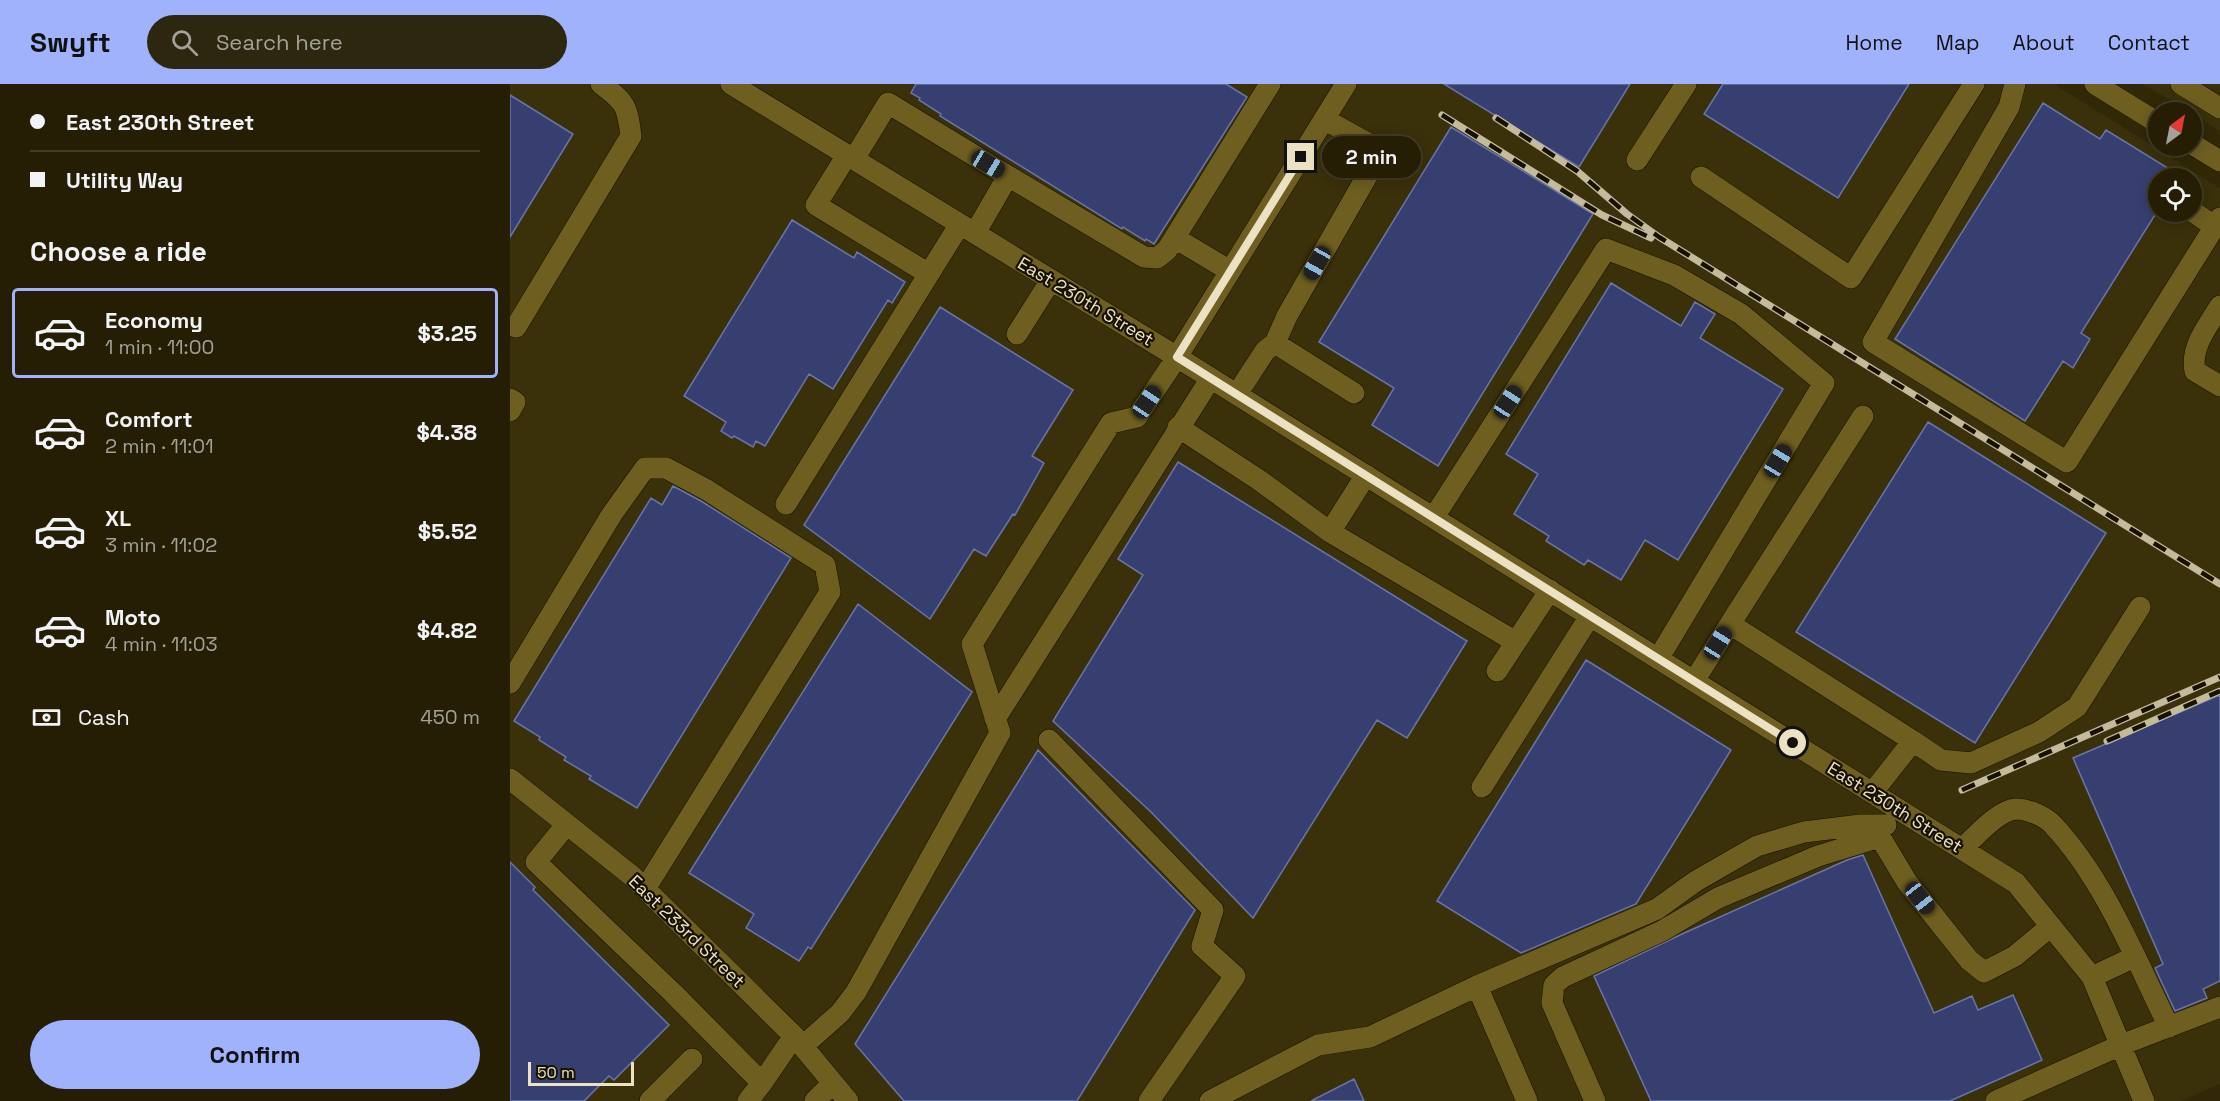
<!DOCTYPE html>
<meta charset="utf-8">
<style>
body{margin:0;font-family:"Space Grotesk",sans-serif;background:#2d270f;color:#f1f3f6;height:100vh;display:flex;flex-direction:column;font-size:22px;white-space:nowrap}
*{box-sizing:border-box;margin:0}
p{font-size:20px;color:#a3a29a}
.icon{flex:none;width:33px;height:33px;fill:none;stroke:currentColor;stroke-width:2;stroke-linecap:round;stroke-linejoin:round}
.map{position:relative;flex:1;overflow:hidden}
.sheet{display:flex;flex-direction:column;background:#251e05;width:510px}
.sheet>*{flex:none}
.hud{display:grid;align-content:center;height:132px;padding:0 30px;background:#251e05}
.needle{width:39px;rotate:32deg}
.buttons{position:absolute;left:1638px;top:18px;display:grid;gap:12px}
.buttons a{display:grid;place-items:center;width:54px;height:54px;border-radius:50%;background:#251e05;box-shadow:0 3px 15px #0003,0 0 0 2px #423c27;font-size:30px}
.scale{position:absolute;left:18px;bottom:15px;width:106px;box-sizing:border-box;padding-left:6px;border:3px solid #ebe2c4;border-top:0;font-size:16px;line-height:21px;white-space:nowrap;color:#ebe2c4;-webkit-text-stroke:4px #171100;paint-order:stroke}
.end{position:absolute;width:27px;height:27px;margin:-14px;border:8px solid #ebe2c4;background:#111;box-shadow:0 0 0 3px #111}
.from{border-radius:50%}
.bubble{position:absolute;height:42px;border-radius:21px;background:#251e05;box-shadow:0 3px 15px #0003,0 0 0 2px #423c27;font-size:20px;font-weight:700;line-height:42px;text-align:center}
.car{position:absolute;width:18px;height:36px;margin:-18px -9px;border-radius:8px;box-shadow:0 0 4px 2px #0007;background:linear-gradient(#222 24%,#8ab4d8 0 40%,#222 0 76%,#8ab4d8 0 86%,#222 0)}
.hud b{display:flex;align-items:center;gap:21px;height:57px;font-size:22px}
.hud b+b{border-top:2px solid #423c27}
.hud i{width:15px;height:15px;background:#f1f3f6}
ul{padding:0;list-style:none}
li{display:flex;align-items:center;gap:18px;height:90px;margin:0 12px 9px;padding:0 18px;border:3px solid transparent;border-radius:6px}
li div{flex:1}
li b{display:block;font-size:22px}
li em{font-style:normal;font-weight:700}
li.current{border-color:#a1b2fd}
li>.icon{width:54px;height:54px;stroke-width:1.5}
h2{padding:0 30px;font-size:27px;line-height:72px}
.pay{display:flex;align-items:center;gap:15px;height:66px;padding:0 30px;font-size:22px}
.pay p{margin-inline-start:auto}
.button{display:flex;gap:12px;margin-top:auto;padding:12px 30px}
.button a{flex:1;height:69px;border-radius:36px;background:#a1b2fd;color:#111;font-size:24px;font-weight:700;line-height:69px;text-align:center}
header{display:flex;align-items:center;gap:36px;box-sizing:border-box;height:84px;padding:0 30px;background:#a1b2fd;color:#111}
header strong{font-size:28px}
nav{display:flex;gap:33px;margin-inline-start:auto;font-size:21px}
.search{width:420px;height:54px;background:#2d270f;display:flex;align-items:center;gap:15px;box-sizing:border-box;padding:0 21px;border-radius:33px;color:#a3a29a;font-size:22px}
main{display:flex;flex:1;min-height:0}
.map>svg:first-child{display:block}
.built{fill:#3a300a;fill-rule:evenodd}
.building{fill:#363f6f;stroke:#6975a9;stroke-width:1.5}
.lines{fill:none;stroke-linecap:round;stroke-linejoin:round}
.minor-casing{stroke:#161101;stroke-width:22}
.minor{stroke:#6e5e20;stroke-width:21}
.rail-casing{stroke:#c4bb9d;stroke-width:7}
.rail{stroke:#171100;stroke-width:4.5;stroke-dasharray:14;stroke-linecap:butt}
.route{stroke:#ebe2c4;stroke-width:8}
.labels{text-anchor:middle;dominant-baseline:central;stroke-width:4.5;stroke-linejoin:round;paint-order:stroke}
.street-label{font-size:18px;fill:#ebe2c4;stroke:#171100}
</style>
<header>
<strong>Swyft</strong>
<div class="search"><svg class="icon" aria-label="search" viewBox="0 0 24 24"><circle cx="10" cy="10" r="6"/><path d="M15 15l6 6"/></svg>Search here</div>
<nav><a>Home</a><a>Map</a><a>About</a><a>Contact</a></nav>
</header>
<main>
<section class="sheet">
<div class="hud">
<b><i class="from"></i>East 230th Street</b>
<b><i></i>Utility Way</b>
</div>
<h2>Choose a ride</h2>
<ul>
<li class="current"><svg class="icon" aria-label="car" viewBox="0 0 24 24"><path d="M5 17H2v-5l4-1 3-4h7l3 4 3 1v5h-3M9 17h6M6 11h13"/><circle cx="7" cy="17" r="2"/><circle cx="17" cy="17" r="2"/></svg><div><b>Economy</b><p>1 min · 11:00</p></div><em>$3.25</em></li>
<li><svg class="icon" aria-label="car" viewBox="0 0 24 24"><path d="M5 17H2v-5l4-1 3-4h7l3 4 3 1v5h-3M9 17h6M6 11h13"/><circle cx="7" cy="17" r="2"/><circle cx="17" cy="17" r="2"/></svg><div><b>Comfort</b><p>2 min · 11:01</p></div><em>$4.38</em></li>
<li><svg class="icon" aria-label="car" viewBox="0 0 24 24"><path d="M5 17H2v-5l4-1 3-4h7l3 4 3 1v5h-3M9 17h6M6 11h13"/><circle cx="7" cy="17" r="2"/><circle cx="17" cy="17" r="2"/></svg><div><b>XL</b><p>3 min · 11:02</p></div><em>$5.52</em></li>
<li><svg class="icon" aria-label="car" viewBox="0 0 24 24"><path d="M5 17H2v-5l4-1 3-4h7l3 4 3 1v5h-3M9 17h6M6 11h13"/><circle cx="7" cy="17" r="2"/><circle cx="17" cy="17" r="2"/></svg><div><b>Moto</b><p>4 min · 11:03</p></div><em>$4.82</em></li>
</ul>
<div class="pay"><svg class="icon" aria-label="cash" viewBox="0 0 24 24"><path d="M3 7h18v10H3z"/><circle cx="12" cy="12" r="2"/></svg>Cash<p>450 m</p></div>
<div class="button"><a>Confirm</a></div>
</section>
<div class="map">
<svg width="1710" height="1017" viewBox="0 0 1710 1017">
<rect width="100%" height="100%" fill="#312807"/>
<path class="built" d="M0 0H1544L1710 104V1000L1671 1017H0ZM1648 94H1682V128H1648Z
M1632 0H1710V48L1682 28Z"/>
<path class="building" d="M406 0H716L737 13 644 160 636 155 635 157 613 143 612 145 430 32 431 30 409 16 410 14 401 9Z
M934 0H1120L1069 83Z
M1213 0H1399L1328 114 1194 30Z
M0 11 63 50 0 153Z
M1533 19 1590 55 1596 46 1674 94H1648V126L1571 249 1580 255 1563 284 1553 277 1515 337 1385 255Z
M941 43 1083 130 928 382 862 341 884 304 809 258Z
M282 136 344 174 347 168 395 198 382 219 378 216 323 305 299 290 255 362 246 357 243 363 224 352 222 354 211 347 216 338 174 312Z
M1101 199 1171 242 1185 218 1205 230 1190 254 1273 305 1168 476 1135 456 1111 496 1078 476 1074 481 1036 457 1039 452 1004 430 1028 390 996 370Z
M430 223 563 306 522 372 534 379 505 431 503 430 476 472 464 465 420 535 294 441Z
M1418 338 1596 449 1465 659 1286 548Z
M668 378 957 557 897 654 867 636 743 834 641 728 543 637 633 491 608 475Z
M163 402 191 417 281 474 127 724 79 695 81 692 54 676 56 673 29 656 30 653 4 637 141 414 152 421Z
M348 520 462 608 301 865 298 863 289 877 236 844 244 830 179 789Z
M1076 576 1221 666 1126 820 1011 869 927 817Z
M1710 611V897L1693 905 1697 914 1665 927 1645 884 1653 880 1563 674Z
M528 666 685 826 567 1017H394L345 960Z
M1353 771 1424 929 1462 912 1468 926 1503 911 1532 976 1440 1017H1141L1084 892 1172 850 1337 776Z
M0 778 25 803 23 806 159 941 104 996 99 992 74 1017H0Z
M844 995 854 1017H801Z"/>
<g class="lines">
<defs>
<path id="minor" d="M221 0 667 273 1506 799 1582 893 1634 1017
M1505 0 1499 23 1363 258 1557 378 1710 134
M1585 0 1648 39
M1671 0 1710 24
M1682 60 1710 77
M337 71 306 121 419 190
M344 75 378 19 498 92
M1127 76 1176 0
M1191 93 1341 194 1464 0
M1682 127 1704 142
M465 149 498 92 634 173 647 174 657 166 760 0
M665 154 720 187
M1710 222C1698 242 1680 263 1685 287L1710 302
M6 243 121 52C117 21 116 19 91 0
M507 250 541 196
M765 259 844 309
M727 310 755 267 765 259 777 232 861 85 859 60 814 35
M0 315 5 318 0 327
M668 343 749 396 820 448 856 391
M276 420 450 140
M924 433 1096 165 1164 191 1231 230 1314 299 1148 575
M820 448 1006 558
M1220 540 1353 332
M987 587 1040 506
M1184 597 1220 540 1403 657
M0 599 102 430 135 384H156L197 406 315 481 320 508 135 805
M485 635 701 294
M539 656 703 826 692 862 725 892 639 1017
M0 695 122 792 284 952 338 1017
M972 703 1080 532
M1362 709 1403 657 1431 676 1461 679 1529 648 1567 623 1630 523
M57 740 26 778 163 909 252 999 284 952
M1452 765C1465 753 1488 726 1506 725 1518 725 1535 732 1543 741 1594 795 1626 876 1659 943
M1582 893 1624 873
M967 902 1017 1017
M293 962 330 929 346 908 490 649 462 560 601 339 627 333 667 273 836 0
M140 1017 182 975
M238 1017 252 999
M305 1017 323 999
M700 1017 808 961 860 953 967 902 1147 825 1186 797 1247 762 1294 748 1351 741H1376
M1085 1017 1042 919 1044 901 1053 893 1152 847 1208 814 1308 772 1370 753 1397 798 1459 876 1474 888 1505 872 1541 842
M1486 1017 1611 961 1710 923"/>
</defs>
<use href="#minor" class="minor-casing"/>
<use href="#minor" class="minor"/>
<defs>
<path id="rail" d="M932 31 1092 131 1141 154
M986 34 1067 87 1117 130 1149 153 1710 500
M1597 657 1710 607
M1452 706 1710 593"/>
</defs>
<use href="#rail" class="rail-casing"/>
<use href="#rail" class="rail"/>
</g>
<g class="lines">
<path class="route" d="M791 73 667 273 1283 659"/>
</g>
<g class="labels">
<g class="street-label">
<text transform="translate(576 217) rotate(31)">East 230th Street</text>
<text transform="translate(1385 723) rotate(32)">East 230th Street</text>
<text transform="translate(177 847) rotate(44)">East 233rd Street</text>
</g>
</g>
</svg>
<div class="buttons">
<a><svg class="needle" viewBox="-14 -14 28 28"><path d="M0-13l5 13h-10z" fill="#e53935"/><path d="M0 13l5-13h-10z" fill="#a3a29a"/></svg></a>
<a><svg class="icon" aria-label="locate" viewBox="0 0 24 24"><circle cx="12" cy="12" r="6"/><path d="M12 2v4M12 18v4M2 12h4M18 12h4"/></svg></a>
</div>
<div class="scale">50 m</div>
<i class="end from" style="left:1283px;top:659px"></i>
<i class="end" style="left:791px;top:73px"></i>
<div class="bubble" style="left:812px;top:52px;width:99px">2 min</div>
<i class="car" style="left:478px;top:80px;rotate:121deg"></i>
<i class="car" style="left:807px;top:179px;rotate:209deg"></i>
<i class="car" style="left:637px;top:318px;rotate:34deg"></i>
<i class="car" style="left:998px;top:318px;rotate:33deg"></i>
<i class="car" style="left:1268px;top:377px;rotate:31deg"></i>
<i class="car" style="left:1208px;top:559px;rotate:32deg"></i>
<i class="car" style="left:1410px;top:814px;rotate:142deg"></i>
</div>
</main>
